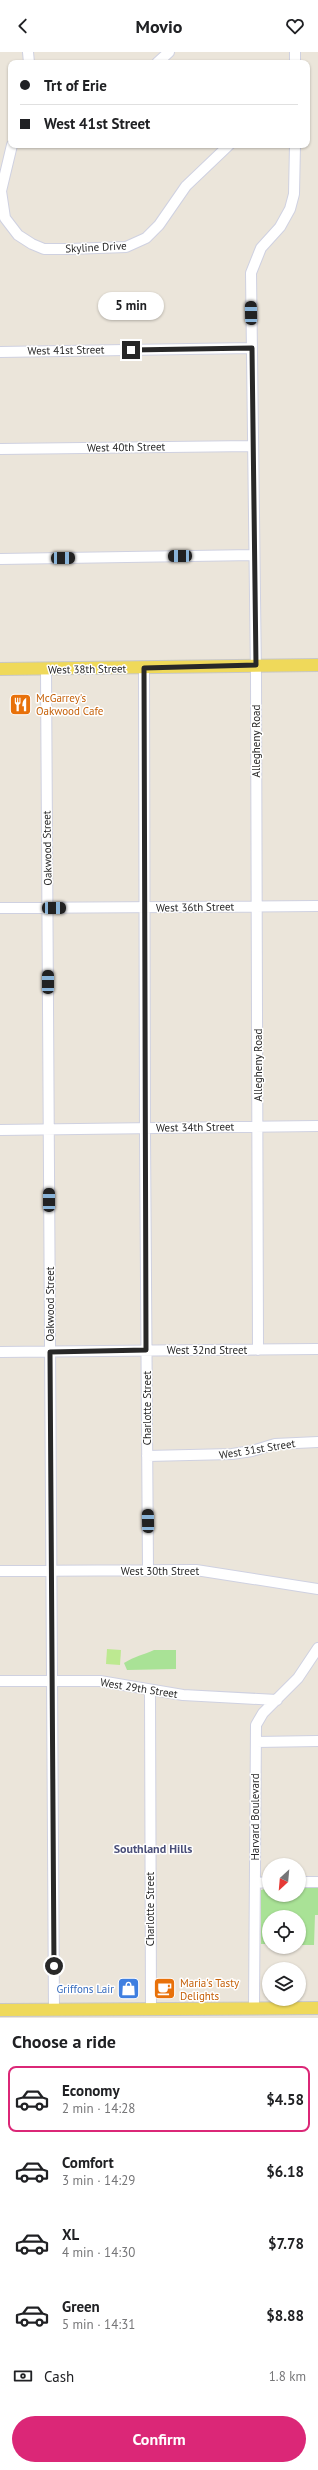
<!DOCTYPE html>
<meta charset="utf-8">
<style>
body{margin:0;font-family:"PT Sans",sans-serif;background:#f2f2f2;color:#202124;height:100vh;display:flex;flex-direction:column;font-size:15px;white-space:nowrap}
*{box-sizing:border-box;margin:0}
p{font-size:13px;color:#757577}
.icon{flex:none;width:22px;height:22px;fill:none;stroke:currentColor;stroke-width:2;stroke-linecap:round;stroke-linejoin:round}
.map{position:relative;height:1966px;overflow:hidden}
.side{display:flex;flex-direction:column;background:#fff;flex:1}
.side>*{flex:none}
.guide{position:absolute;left:8px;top:8px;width:302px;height:88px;border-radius:8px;box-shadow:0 1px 3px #0004;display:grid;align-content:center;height:88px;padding:0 12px;background:#fff}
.needle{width:26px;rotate:206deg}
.controls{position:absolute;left:262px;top:1806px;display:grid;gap:8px}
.controls a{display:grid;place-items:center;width:44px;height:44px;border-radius:50%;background:#fff;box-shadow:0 1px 3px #0004;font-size:20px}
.end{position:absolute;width:18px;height:18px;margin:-9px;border:5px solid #282828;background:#fff;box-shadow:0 0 0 2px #fff}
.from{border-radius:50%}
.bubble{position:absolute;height:28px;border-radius:14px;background:#fff;box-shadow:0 1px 3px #0004;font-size:13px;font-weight:700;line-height:28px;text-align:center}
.car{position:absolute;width:12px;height:24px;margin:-12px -6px;border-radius:5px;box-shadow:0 0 3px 1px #0007;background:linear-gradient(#222 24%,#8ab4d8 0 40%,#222 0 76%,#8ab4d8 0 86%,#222 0)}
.guide b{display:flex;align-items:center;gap:14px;height:38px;font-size:15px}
.guide b+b{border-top:1px solid #e0e0e0}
.guide i{width:10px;height:10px;background:#202124}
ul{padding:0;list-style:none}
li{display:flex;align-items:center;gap:12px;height:66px;margin:0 8px 6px;padding:0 4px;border:2px solid transparent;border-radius:8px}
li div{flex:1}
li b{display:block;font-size:15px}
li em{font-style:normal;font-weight:700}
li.current{border-color:#db2777}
li>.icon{width:36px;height:36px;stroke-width:1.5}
h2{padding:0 12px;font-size:18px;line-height:48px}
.pay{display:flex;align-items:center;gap:10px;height:44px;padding:0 12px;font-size:15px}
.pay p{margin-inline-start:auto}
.button{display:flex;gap:8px;margin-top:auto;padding:8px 12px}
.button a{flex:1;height:46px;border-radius:24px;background:#db2777;color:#fff;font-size:16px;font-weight:700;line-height:46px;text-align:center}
header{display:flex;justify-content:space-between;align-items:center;height:52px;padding:0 12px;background:#fff;font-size:18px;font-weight:700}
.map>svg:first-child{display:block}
.green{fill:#a9e296}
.pitch{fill:#bde991}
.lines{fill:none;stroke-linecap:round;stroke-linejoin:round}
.minor-casing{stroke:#cfd1e1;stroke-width:12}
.major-casing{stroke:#c7c7c7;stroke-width:14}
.minor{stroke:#fff;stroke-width:10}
.major{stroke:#efd95a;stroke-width:12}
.route{stroke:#282828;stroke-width:5}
.labels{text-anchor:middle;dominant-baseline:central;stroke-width:3;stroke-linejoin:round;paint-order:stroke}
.street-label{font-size:11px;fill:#282828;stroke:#fff}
.food-label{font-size:11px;fill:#c56008;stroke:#fff;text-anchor:start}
.shop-label{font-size:11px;fill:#366cbe;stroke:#fff;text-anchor:end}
.neighbourhood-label{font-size:12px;font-weight:bold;fill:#494e78;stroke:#fff}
</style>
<header><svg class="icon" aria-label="back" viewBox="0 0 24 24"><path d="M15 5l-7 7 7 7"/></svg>Movio<svg class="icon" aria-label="heart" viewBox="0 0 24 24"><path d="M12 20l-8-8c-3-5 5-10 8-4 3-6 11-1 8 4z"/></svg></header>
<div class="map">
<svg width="318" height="1966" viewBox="0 0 318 1966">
<rect width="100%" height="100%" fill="#ebe5da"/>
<path class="green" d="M154 1598H176V1617L127 1618 124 1611C135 1604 143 1603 154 1598Z
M318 1835V1863H315L314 1893H299V1865H269V1892H261V1838L269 1836V1843H299V1836Z"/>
<path class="pitch" d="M107 1597 121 1598 120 1613 106 1612Z"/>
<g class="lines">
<defs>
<path id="minor" d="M28 0 29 11
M157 11 169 0
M295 11V0
M12 93 1 139 5 166 18 183 32 192 44 197H69L126 195 146 186 159 173 186 134 229 93
M0 300 252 296
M0 397 252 394
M0 507 254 503
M144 617 145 1084 148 1519
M46 618 54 1958
M0 856 318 854
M0 1078 318 1074
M258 1298 256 625 251 221 261 196 280 175 290 157 294 142 295 93
M0 1300 318 1297
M147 1404 232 1402 252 1399 275 1392 318 1390
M0 1519 196 1518 318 1537
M0 1629H100L183 1643 277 1648
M150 1638 151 1957
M256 1690 318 1689
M299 1830H318
M255 1831 269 1830
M254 1956 256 1673 263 1661 298 1626 318 1596"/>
<path id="major" d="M0 617 318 613
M0 1958 318 1956"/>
</defs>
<use href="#minor" class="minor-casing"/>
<use href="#major" class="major-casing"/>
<use href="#minor" class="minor"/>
<use href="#major" class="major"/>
</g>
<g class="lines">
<path class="route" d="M54 1914 50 1300 146 1298 144 616 256 613 252 296 131 298"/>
</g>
<defs>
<symbol id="restaurant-square" viewBox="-11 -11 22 22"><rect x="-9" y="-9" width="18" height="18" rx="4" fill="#e8710a" stroke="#fff"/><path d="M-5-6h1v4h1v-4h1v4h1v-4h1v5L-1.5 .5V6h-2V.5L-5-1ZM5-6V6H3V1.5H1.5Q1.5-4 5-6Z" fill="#fff"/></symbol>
<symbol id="shop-square" viewBox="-11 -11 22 22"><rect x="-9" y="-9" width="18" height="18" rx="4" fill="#3f7fe0" stroke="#fff"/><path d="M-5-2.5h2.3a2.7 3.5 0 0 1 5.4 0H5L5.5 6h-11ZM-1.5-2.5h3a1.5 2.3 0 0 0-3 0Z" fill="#fff"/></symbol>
<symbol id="cafe-square" viewBox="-11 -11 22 22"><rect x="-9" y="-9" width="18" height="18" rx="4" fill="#e8710a" stroke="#fff"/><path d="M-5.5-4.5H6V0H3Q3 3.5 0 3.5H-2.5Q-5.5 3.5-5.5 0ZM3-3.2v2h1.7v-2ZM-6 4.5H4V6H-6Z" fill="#fff"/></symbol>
</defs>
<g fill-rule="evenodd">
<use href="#restaurant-square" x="8" y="640" width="25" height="25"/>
<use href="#shop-square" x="116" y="1924" width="25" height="25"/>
<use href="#cafe-square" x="152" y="1924" width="25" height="25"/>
</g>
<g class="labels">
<g class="street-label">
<text transform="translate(96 195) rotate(-3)">Skyline Drive</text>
<text transform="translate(66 298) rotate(-1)">West 41st Street</text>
<text transform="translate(126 395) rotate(-1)">West 40th Street</text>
<text transform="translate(87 617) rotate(-1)">West 38th Street</text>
<text transform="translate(256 689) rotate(-90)">Allegheny Road</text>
<text transform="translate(47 796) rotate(-91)">Oakwood Street</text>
<text transform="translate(195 855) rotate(-1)">West 36th Street</text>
<text transform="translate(258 1013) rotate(-90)">Allegheny Road</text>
<text transform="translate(195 1075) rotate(-1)">West 34th Street</text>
<text transform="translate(50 1252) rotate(-90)">Oakwood Street</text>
<text x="207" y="1298">West 32nd Street</text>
<text transform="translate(147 1356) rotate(-90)">Charlotte Street</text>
<text transform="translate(257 1397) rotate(-9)">West 31st Street</text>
<text x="160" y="1519">West 30th Street</text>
<text transform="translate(139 1636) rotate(9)">West 29th Street</text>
<text transform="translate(255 1765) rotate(-90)">Harvard Boulevard</text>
<text transform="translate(150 1857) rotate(-90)">Charlotte Street</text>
</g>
<g class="food-label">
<text x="36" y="646">McGarrey's<tspan x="36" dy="13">Oakwood Cafe</tspan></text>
<text x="180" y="1931">Maria's Tasty<tspan x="180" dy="13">Delights</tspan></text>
</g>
<g class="shop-label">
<text x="114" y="1937">Griffons Lair</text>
</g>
<g class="neighbourhood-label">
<text x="153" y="1796">Southland Hills</text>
</g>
</g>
</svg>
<div class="controls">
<a><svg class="needle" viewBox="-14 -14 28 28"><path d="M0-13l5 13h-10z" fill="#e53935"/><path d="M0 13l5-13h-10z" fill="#757577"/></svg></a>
<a><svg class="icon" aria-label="locate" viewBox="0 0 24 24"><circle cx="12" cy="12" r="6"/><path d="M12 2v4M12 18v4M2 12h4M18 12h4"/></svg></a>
<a><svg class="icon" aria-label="layers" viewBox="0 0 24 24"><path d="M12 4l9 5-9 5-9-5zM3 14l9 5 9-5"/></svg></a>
</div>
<i class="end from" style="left:54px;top:1914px"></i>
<i class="end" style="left:131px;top:298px"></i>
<div class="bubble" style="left:98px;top:240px;width:66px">5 min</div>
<i class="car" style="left:251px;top:261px;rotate:359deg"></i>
<i class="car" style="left:180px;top:504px;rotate:269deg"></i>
<i class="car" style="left:63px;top:506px;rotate:89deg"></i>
<i class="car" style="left:54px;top:856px;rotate:90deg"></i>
<i class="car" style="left:48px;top:930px;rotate:0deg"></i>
<i class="car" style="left:49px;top:1148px;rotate:0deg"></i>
<i class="car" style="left:148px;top:1469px;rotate:359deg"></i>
<div class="guide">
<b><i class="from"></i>Trt of Erie</b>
<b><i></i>West 41st Street</b>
</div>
</div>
<section class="side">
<h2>Choose a ride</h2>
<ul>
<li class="current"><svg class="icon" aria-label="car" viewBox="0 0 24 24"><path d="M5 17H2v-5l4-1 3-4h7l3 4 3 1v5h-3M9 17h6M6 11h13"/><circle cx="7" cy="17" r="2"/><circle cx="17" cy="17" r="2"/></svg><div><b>Economy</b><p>2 min · 14:28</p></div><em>$4.58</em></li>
<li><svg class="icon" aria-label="car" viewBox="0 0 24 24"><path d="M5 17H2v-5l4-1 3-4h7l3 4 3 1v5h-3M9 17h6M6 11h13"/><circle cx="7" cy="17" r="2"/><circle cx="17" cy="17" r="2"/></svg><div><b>Comfort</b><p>3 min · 14:29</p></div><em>$6.18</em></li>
<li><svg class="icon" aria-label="car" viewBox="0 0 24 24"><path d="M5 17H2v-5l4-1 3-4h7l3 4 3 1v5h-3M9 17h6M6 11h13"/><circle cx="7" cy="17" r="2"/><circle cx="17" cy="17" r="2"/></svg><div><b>XL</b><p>4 min · 14:30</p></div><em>$7.78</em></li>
<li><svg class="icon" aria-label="car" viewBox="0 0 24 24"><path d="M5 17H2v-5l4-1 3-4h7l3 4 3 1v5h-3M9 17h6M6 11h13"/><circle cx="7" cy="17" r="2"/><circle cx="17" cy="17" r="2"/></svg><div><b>Green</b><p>5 min · 14:31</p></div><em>$8.88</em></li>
</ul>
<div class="pay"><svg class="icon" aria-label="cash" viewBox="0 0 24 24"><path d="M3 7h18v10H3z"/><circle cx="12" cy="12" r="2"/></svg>Cash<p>1.8 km</p></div>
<div class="button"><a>Confirm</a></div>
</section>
